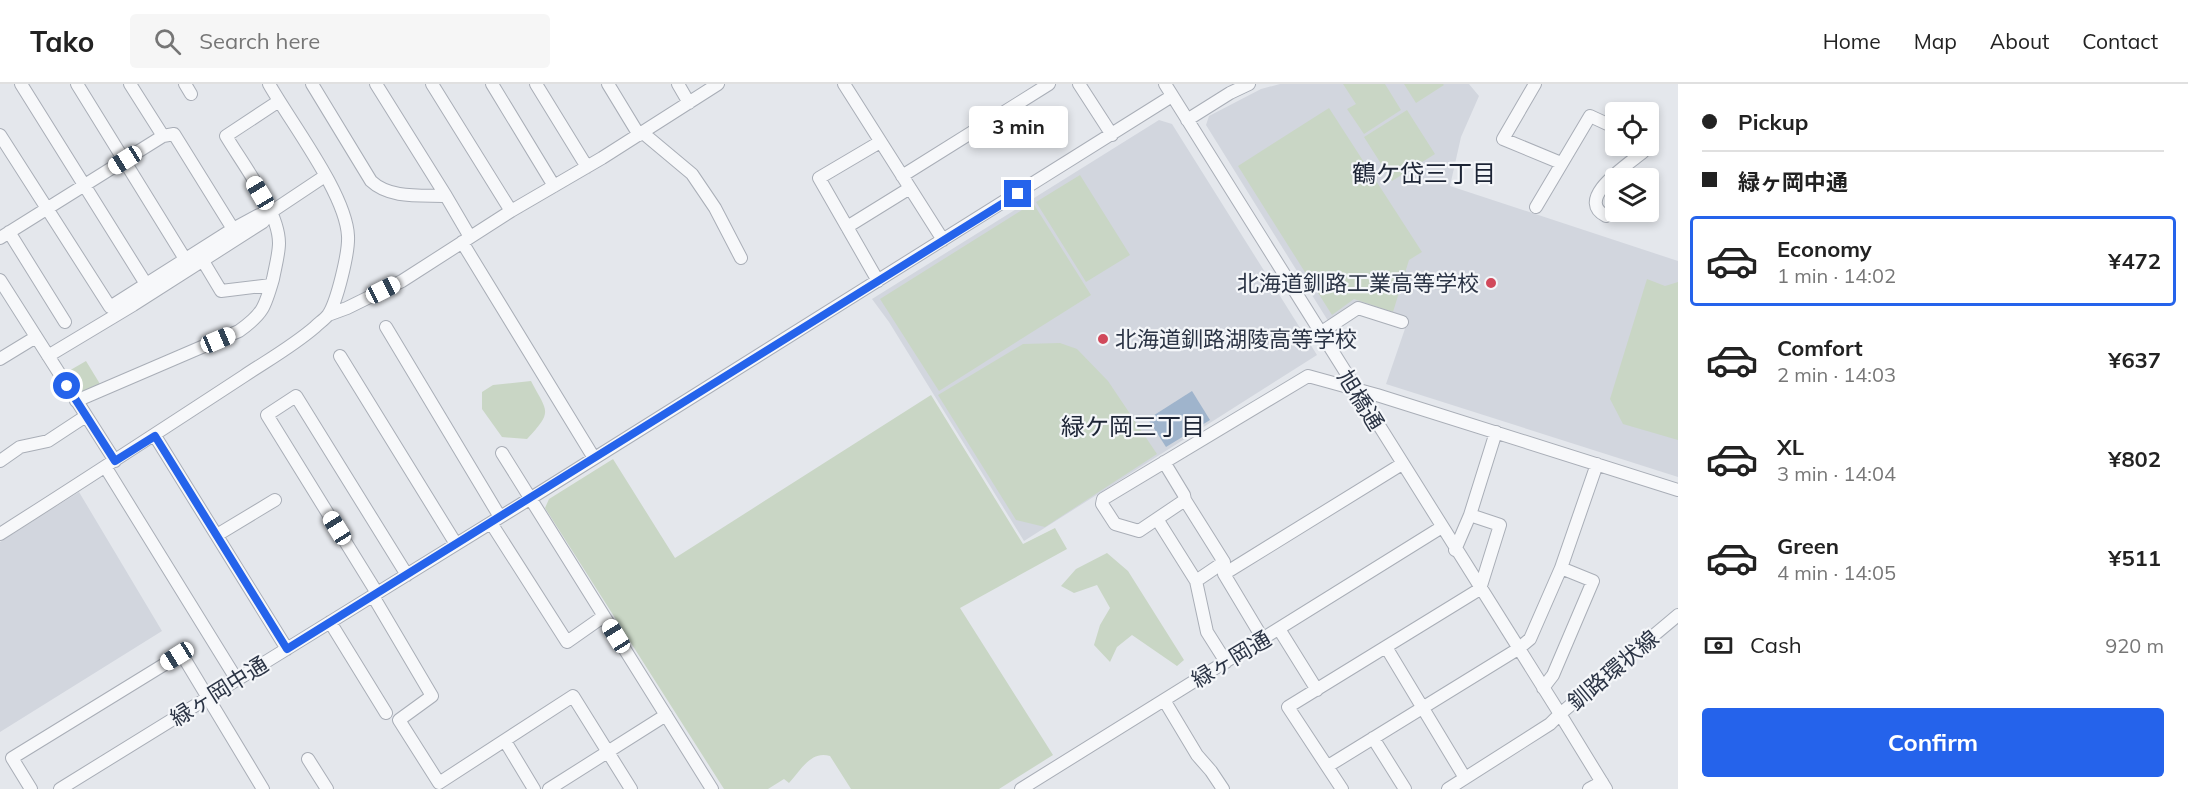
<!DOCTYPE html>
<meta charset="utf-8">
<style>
body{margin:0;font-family:Mulish,"Noto Sans JP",sans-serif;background:#f6f6f6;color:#222;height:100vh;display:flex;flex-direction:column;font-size:22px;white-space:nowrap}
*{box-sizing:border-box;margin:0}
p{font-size:20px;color:#767676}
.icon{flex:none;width:33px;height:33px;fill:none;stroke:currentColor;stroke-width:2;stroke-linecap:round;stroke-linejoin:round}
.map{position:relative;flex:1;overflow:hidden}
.details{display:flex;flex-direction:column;background:#fff;width:510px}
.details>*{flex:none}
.top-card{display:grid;align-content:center;height:132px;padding:0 24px;background:#fff}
.buttons{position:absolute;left:1605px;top:18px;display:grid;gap:12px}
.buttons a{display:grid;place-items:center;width:54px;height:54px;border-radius:6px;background:#fff;box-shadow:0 3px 9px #0003;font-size:30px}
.end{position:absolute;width:27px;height:27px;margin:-14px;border:8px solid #2563eb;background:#fff;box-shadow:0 0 0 3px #fff}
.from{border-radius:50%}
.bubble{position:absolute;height:42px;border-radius:6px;background:#fff;box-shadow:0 3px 9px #0003;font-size:20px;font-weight:700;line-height:42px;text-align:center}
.car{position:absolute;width:18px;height:36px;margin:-18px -9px;border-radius:8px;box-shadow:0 0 4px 2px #0007;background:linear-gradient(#fff 24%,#345 0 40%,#fff 0 76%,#345 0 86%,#fff 0)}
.top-card b{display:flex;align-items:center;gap:21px;height:57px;font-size:22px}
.top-card b+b{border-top:2px solid #e0e0e0}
.top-card i{width:15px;height:15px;background:#222}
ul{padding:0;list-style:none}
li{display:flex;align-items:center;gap:18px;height:90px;margin:0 12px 9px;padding:0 12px;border:3px solid transparent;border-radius:6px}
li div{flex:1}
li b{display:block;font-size:22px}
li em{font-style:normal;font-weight:700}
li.selected{border-color:#2563eb}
li>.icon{width:54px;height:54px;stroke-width:1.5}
.pay{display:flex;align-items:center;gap:15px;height:66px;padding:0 24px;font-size:22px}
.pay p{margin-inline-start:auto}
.button{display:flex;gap:12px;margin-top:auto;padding:12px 24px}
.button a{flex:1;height:69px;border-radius:6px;background:#2563eb;color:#fff;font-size:24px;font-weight:700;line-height:69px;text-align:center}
header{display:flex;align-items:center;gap:36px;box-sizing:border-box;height:84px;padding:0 30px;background:#fff;border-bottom:2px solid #e0e0e0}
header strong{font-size:28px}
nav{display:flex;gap:33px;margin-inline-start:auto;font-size:21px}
.search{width:420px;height:54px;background:#f6f6f6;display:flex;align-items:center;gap:15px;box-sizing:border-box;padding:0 21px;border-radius:6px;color:#767676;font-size:22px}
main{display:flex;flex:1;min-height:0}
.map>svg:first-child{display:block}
.built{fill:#d2d6de}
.green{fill:#c9d6c5}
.water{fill:#9fb4cc}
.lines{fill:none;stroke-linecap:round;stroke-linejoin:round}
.minor-casing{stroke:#a9aeb7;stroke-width:14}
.minor{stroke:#f7f8fa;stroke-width:12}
.route{stroke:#2563eb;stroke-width:8}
.poi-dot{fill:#d1495b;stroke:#f4f6f9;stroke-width:2}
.labels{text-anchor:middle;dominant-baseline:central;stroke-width:4.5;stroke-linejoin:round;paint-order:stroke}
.poi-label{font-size:22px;fill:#2b3445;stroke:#f4f6f9;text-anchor:end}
.street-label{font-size:22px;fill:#2b3445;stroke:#f4f6f9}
.neighbourhood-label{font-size:24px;fill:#1d2536;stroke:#f4f6f9}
</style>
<header>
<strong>Tako</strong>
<div class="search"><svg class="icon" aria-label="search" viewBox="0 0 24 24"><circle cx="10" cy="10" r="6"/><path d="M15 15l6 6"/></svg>Search here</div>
<nav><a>Home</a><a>Map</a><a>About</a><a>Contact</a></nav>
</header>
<main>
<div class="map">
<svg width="1678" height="705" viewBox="0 0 1678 705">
<rect width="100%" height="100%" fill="#e4e7ec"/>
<path class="built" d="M1280 0H1469L1479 12 1461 53 1450 102 1678 177V393L1386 300 1408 236 1356 221 1330 240 1206 41 1209 32 1261 5Z
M1159 36 1172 40 1317 271 1024 457 889 238 872 215Z
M79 408 162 547 0 648V458Z"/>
<path class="green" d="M1343 0H1385L1401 26 1364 50 1347 25 1356 20Z
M1404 0H1443L1444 1 1416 19Z
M1329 24 1422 168 1409 176 1393 228 1354 215 1332 231 1238 82Z
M1407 26 1435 70 1392 97 1364 53Z
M1080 91 1130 171 1086 198 1036 118Z
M1033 119 1091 211 939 307 880 215Z
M1647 195 1665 202 1678 198V356L1623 340 1610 315Z
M1060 259 1077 265 1108 297 1157 370 1045 443 1016 436 938 311 1023 260Z
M86 277 100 300 80 309 67 288Z
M531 297C548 329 553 327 527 355L502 353 482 325V308L493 301Z
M931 311 1023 460 1055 444 1067 465 960 524 1053 671 999 705H851L830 672C811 666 801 686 789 699L784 695 768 705H724L545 424 549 415 613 375 675 474Z
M1107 469 1128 487 1184 576 1177 582 1132 551 1117 563 1110 578 1094 561 1100 541 1110 524 1097 501 1074 509 1061 502 1076 485Z"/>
<path class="water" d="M1192 307 1210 336 1166 363 1148 335Z"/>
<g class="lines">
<defs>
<path id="minor" d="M21 0 146 200
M77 0 185 175
M130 0 163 52 174 50 233 145
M185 0 191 10
M312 0 371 97C390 115 421 111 446 112L470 153
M376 0 446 112
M432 0 511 127
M492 0 554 102
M536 0 587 83
M608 0 639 51
M678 0 689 19
M844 0 943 156
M1079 0 1112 51
M1165 0 1560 630 1550 640 1448 705
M1535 0 1503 55 1561 79
M1187 36 1230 9 1249 0
M643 49 692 90 715 124 741 174
M0 51 110 223 233 145 259 131 271 128
M902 92 1049 0
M1536 123 1590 32 1616 44
M1606 132C1573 115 1629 80 1643 68L1648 62
M847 143 910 104
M9 148 65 238
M0 154 163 52
M462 158 594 374
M203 177 221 207 271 201
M0 196 115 377
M878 197 819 94 880 58
M328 231 347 224 402 197 511 127 602 74 718 0
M386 243 500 433
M1320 249 1358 224 1402 238
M48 272 133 221 263 138 271 128 325 92
M340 272 456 460
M0 275 36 253
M76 317 239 247C263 230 265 223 273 195 275 184 279 170 279 159 279 127 242 79 226 52L279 17
M155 352 287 565
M502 369 712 705
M0 377 20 363 48 357 86 332
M1164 378 1184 411 1185 416
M106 384 237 596
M1157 435 1196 497 1207 548 1226 578
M491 439 567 558 604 532
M0 450C82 398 163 345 244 292 268 276 293 262 315 243 319 239 325 235 328 231 337 218 349 168 348 152 346 110 291 39 269 0
M217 451 275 416
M1455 466 1470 431 1496 348
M1196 497 1224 478 1185 416 1139 447 1115 440 1102 420 1103 415 1308 292 1377 311 1678 406
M377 509 267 331 296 312 407 491
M373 512 432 612 399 636 439 699 573 612 631 705
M330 538 386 629
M1279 545 1317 606
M1263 555 1224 490 1402 380
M1386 563 1465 694
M1543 604 1553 591 1593 497 1561 484
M1164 616 1197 671 1211 687 1223 705
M1373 654 1405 705
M505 657 534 705
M308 675 327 705
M1328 682 1518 565 1530 555 1561 484 1597 380
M31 705 12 674 178 572 184 574 263 705
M60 705 531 414 1172 12
M549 705 666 631
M1021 705 1442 443
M1342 705 1288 623 1480 505 1500 441 1470 431
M1589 705 1602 698
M1606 705 1560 630 1678 531"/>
</defs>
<use href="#minor" class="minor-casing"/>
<use href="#minor" class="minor"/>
</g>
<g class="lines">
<path class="route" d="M67 302 115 377 155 352 287 565 1018 110"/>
</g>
<g class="poi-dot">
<circle cx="1491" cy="199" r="6"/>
<circle cx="1103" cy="255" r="6"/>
</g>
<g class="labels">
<g class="poi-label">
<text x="1479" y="199">北海道釧路工業高等学校</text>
<text x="1115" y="255" text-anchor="start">北海道釧路湖陵高等学校</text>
</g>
<g class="street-label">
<text transform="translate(1361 316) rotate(58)">旭橋通</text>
<text transform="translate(1231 575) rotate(-31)">緑ヶ岡通</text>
<text transform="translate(1613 586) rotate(-40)">釧路環状線</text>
<text transform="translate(219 607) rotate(-32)">緑ヶ岡中通</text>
</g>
<g class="neighbourhood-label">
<text x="1424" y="89">鶴ケ岱三丁目</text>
<text x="1133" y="342">緑ケ岡三丁目</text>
</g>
</g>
</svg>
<div class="buttons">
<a><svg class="icon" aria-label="locate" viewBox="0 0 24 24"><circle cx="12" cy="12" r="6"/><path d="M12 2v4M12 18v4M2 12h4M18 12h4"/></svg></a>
<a><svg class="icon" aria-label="layers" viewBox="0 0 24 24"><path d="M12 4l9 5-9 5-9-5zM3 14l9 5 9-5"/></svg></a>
</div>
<i class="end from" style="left:67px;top:302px"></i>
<i class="end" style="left:1018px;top:110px"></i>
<div class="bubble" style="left:969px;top:22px;width:99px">3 min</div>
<i class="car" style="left:125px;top:76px;rotate:238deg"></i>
<i class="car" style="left:260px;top:109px;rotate:329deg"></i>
<i class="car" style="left:383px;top:206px;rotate:63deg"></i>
<i class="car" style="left:218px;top:256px;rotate:67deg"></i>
<i class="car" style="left:337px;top:444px;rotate:328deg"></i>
<i class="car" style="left:616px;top:552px;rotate:328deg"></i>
<i class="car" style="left:177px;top:572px;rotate:238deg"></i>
</div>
<section class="details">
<div class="top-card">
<b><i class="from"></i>Pickup</b>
<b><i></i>緑ヶ岡中通</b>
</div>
<ul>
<li class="selected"><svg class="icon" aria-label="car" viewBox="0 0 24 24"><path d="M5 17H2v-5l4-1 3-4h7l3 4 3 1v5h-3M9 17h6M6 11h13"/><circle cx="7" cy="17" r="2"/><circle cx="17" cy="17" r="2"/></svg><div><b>Economy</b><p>1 min · 14:02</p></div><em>¥472</em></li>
<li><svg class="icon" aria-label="car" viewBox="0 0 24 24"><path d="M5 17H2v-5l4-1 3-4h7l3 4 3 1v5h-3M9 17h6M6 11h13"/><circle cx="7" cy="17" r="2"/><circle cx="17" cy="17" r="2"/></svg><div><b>Comfort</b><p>2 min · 14:03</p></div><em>¥637</em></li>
<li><svg class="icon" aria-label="car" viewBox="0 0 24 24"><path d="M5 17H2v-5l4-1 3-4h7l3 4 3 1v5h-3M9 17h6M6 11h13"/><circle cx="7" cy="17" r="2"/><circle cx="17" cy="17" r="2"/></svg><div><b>XL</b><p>3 min · 14:04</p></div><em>¥802</em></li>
<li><svg class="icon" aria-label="car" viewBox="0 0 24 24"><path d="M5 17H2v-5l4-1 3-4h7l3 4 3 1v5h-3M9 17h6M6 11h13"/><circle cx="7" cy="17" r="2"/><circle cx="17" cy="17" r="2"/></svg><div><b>Green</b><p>4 min · 14:05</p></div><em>¥511</em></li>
</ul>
<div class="pay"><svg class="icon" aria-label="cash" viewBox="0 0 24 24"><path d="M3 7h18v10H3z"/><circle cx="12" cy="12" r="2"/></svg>Cash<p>920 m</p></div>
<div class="button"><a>Confirm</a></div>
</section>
</main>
